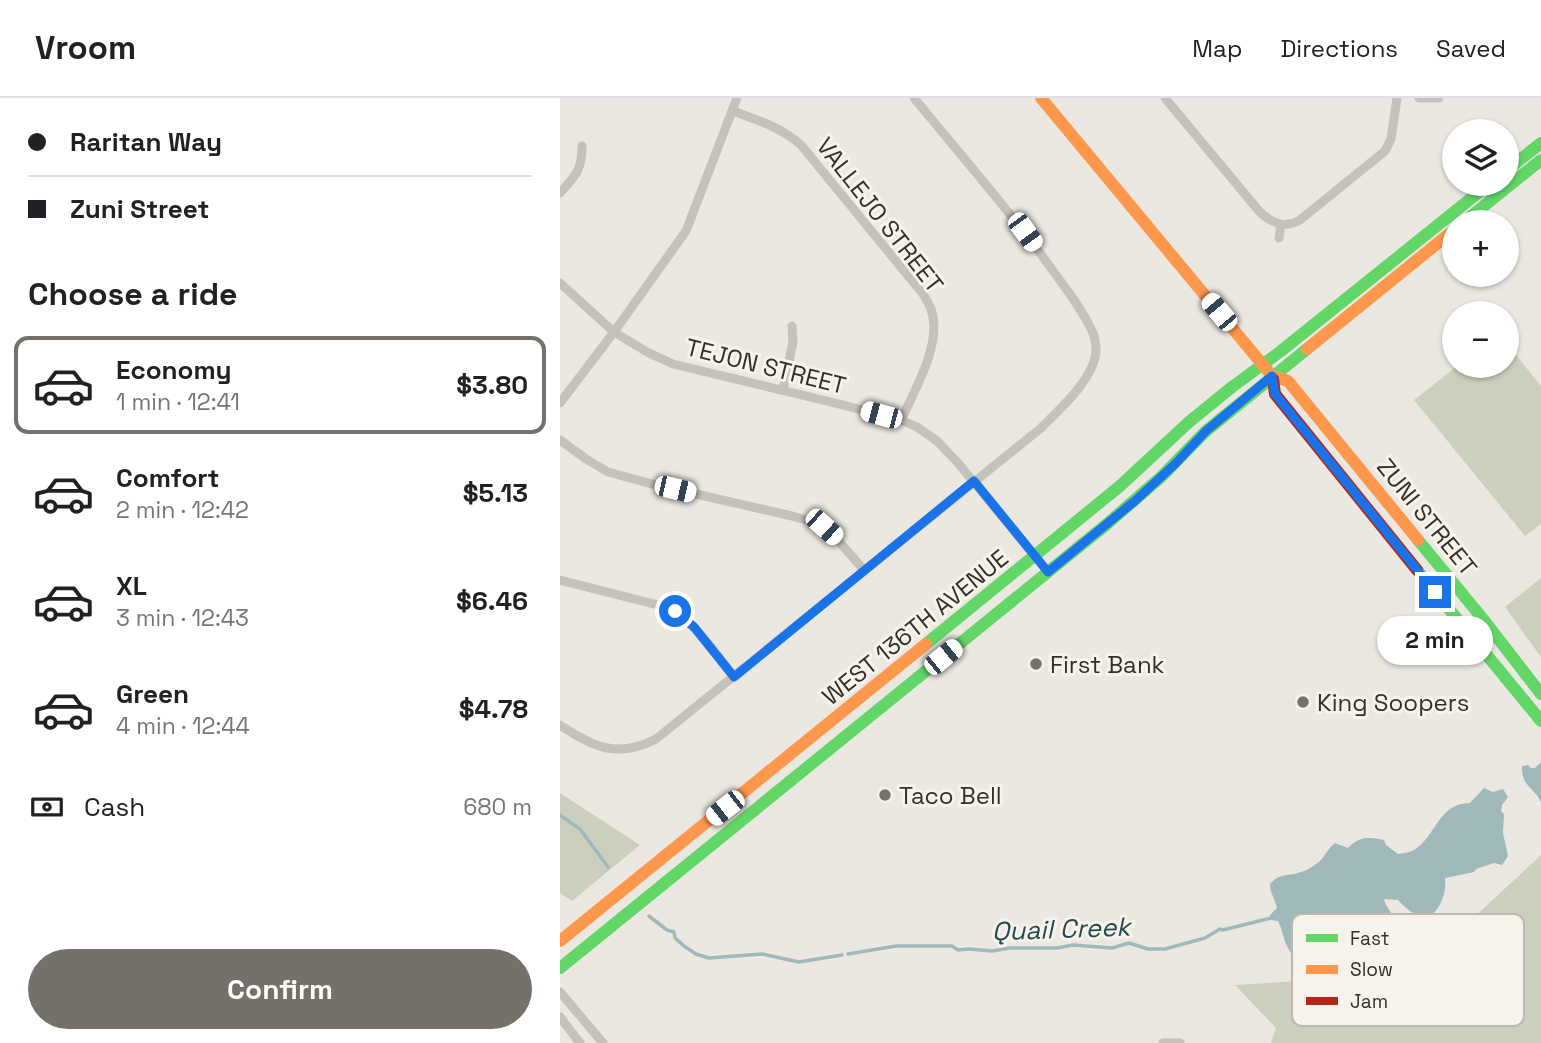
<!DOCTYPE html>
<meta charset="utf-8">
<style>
body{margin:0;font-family:"Space Grotesk",sans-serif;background:#f6f6f6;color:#202124;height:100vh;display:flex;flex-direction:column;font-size:26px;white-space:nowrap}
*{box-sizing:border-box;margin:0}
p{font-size:23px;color:#757577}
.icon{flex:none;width:38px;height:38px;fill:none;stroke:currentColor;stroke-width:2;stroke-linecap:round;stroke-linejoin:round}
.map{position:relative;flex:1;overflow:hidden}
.drawer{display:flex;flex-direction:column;background:#fff;width:560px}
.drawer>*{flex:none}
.top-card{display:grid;align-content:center;height:154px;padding:0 28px;background:#fff}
.fabs{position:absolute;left:882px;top:21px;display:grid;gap:14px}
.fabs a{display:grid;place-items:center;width:77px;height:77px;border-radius:50%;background:#fff;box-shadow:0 2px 5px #0004;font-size:35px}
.end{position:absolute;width:32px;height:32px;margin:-16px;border:9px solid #1a73e8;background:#fff;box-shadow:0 0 0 4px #fff}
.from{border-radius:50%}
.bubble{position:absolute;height:49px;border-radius:24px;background:#fff;box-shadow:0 2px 5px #0004;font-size:23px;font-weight:600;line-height:49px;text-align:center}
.car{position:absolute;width:21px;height:42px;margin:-21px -10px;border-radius:9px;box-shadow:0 0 5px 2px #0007;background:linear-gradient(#fff 24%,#345 0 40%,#fff 0 76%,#345 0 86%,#fff 0)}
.top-card b{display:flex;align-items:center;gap:24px;height:66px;font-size:26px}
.top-card b+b{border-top:2px solid #e0e0e0}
.top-card i{width:18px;height:18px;background:#202124}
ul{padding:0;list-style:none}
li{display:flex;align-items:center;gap:21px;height:98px;margin:0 14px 10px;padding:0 14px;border:4px solid transparent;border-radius:14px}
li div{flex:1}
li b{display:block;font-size:26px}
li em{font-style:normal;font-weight:600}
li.on{border-color:#75706a}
li>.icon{width:63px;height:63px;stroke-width:1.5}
h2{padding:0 28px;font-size:32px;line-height:84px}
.pay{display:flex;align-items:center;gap:18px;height:77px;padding:0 28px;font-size:26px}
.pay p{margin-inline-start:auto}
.button{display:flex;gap:14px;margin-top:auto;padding:14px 28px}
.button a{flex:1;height:80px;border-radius:42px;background:#75706a;color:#fff;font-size:28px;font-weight:600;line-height:80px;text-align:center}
header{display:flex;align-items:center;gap:42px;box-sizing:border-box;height:98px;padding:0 35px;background:#fff;border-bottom:2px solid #e0e0e0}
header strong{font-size:33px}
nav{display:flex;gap:38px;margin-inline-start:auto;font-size:24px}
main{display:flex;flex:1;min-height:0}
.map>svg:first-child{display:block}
.green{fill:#cbd0be}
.water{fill:#a1b8ba}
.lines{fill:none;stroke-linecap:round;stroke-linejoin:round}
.stream{stroke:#a1b8ba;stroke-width:3.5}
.street{stroke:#c5c1bb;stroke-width:9}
.fast{stroke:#63d668;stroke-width:12}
.slow{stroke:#ff974d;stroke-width:12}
.jam{stroke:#b3261e;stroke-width:12}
.route{stroke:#1a73e8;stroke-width:9}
.poi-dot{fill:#75706a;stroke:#f8f3ea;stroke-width:2.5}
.labels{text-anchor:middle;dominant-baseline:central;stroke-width:6;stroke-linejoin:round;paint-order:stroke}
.street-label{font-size:24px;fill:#352f2a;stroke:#f8f3ea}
.poi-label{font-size:24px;fill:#352f2a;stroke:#f8f3ea;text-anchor:start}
.water-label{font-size:26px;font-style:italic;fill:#244951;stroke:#f8f3ea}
.key{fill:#f8f3ea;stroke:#beb8b0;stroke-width:2}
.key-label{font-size:19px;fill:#352f2a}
</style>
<header>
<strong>Vroom</strong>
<nav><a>Map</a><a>Directions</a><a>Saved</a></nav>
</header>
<main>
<section class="drawer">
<div class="top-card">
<b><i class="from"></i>Raritan Way</b>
<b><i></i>Zuni Street</b>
</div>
<h2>Choose a ride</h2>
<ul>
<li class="on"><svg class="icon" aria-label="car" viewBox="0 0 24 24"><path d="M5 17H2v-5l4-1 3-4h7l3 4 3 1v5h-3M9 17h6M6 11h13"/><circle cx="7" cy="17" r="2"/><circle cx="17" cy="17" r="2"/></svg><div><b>Economy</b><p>1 min · 12:41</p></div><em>$3.80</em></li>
<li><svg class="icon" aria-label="car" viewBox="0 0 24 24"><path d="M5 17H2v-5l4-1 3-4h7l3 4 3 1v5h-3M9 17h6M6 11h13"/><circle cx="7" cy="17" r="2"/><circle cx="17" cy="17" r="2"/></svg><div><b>Comfort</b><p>2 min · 12:42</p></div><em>$5.13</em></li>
<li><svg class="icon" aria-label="car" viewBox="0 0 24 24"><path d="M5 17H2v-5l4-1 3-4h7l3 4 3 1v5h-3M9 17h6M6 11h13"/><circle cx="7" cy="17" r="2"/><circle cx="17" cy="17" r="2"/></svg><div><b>XL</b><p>3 min · 12:43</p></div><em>$6.46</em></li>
<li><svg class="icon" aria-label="car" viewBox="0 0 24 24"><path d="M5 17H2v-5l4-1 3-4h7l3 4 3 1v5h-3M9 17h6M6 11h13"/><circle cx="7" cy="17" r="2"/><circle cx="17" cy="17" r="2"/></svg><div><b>Green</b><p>4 min · 12:44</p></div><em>$4.78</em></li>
</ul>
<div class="pay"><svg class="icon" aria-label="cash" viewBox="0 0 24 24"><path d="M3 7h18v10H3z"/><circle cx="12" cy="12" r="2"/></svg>Cash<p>680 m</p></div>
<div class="button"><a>Confirm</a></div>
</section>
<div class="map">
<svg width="981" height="945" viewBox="0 0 981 945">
<rect width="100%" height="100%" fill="#ebe8e2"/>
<path class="green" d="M947 246 981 288V426L965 438 854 302 897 268H947Z
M981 480V559L945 509Z
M0 695 80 747 12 803 0 795Z
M981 757V945H711L716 930 675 887 823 878 867 856 899 833Z"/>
<path class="water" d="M981 664V704C973 688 961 688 962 668L968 667 971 670H975Z
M924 690 933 694 943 691 948 699 942 707 941 713 944 716 943 735 948 758 942 767 934 765 916 771 914 774 885 780C887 795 880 812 868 820 855 818 846 811 838 802L824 801C826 811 835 815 834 826 832 838 817 851 805 850 799 849 784 840 780 837 765 837 754 846 746 857L734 858C724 849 724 835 718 823L711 822 710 817 717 810C715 801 710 795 710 786 721 774 728 779 741 774 746 773 752 769 756 766 764 761 767 751 775 745L788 750C799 738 809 739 824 742L826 747 838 756C843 755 849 755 854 752 876 739 878 705 910 705Z"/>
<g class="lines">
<path class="stream" d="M0 717 20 731 48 769
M89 818 107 832 114 834 115 840 124 848 136 856 149 860 202 856 239 864 282 857
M288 856 336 848H392L398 852 409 851 432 853 450 850H497L513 847 552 850 569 845 588 851H605L645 840 660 831 663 832 711 820"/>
<path class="street" d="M605 0 699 113C710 124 725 131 740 122L825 53 831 41 837 0
M859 0H879
M173 13C197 22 221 29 241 47L363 196C366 201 369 206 371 211 383 245 355 291 341 322
M0 95C16 77 22 72 22 48
M719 140 721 126
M0 185 54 234 87 254 113 266 283 307 341 322 357 329 377 343 398 365 488 474
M223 292 233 244 232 228
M0 305 54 234 126 133 177 0
M0 342 26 361 48 374 92 386 232 418 260 426 275 439 304 472
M0 482 102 508C135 521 152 552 174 578
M0 627C33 649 57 661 96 641L481 330C500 311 534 281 536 253 536 247 535 239 532 233 521 209 503 187 488 166 446 108 399 55 354 0
M0 894 43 945
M0 919 20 945
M603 945H620"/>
<path class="fast" d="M947 72 981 45
M904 124 981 62
M858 442 923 521 981 596
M857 472 981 623
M366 546 560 388 629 324 672 289 721 253 929 86
M0 870 547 426 601 379 646 333 747 251"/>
<path class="slow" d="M481 0 712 278 713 281
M747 251 894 132
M712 278 728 283 858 442
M0 843 366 546"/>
<path class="jam" d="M713 281 715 296 857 472"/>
</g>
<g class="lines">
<path class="route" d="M115 513 134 529 174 579 414 383 488 474 576 402 615 366 646 333 712 278 715 296 875 494"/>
</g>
<g class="poi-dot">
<circle cx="476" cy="566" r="7"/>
<circle cx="743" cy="604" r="7"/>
<circle cx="325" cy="697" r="7"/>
</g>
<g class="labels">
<g class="street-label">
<text transform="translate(320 117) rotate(52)">VALLEJO STREET</text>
<text transform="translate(206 268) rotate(14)">TEJON STREET</text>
<text transform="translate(867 419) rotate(51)">ZUNI STREET</text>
<text transform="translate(355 529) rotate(-39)">WEST 136TH AVENUE</text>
</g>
<g class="poi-label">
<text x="490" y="566">First Bank</text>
<text x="757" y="604">King Soopers</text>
<text x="339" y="697">Taco Bell</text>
</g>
<g class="water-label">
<text transform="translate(501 831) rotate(-2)">Quail Creek</text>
</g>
</g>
<rect x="732" y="816" width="232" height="112" rx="10" class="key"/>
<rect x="746" y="836" width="32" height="8" fill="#63d668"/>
<rect x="746" y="867" width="32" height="9" fill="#ff974d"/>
<rect x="746" y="899" width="32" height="8" fill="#b3261e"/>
<g class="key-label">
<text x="790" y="847">Fast</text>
<text x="790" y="878">Slow</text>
<text x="790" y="910">Jam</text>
</g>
</svg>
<div class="fabs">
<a><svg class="icon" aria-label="layers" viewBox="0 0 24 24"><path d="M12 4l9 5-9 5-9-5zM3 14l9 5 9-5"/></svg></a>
<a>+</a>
<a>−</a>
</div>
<i class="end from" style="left:115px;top:513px"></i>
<i class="end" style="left:875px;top:494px"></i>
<div class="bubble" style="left:817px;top:518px;width:116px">2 min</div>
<i class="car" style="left:465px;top:134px;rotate:144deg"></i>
<i class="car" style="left:659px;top:214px;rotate:320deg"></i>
<i class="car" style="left:321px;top:317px;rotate:285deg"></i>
<i class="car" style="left:115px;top:391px;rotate:103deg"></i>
<i class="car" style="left:264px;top:429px;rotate:132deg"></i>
<i class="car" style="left:383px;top:559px;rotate:51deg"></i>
<i class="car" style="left:165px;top:710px;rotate:232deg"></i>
</div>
</main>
